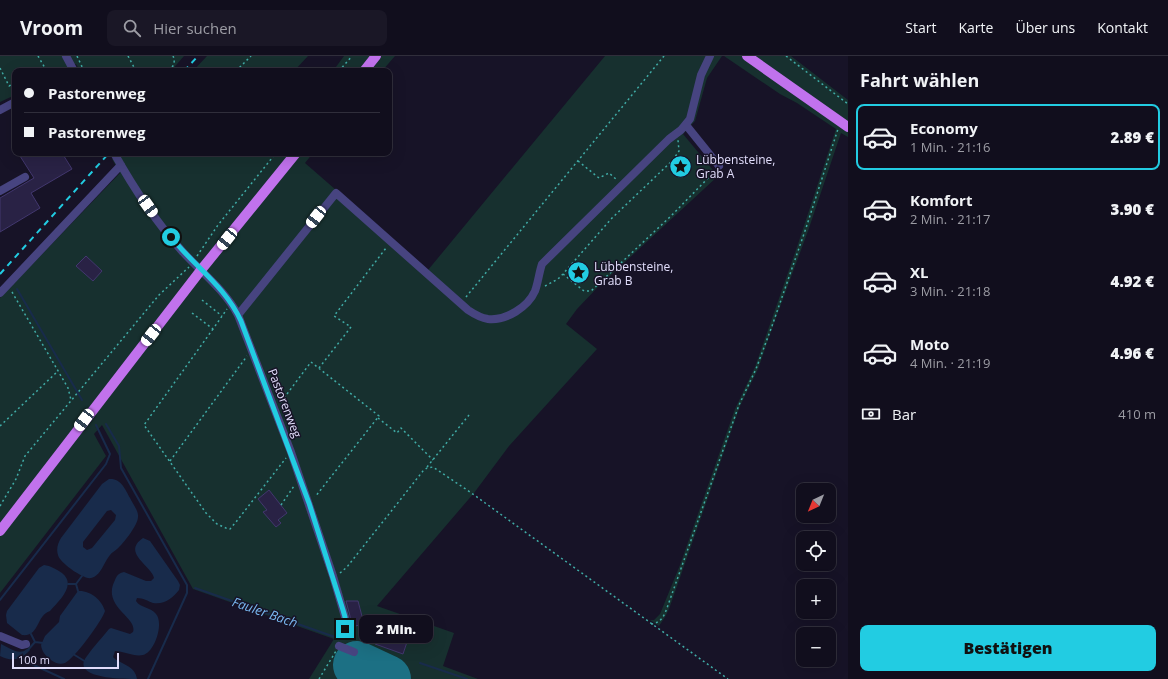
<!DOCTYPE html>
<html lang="de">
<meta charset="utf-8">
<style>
body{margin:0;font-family:"Open Sans",sans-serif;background:#1a1726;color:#f1f3f6;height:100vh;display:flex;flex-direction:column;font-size:15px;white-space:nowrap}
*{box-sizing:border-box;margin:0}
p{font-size:13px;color:#9c9ca4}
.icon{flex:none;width:22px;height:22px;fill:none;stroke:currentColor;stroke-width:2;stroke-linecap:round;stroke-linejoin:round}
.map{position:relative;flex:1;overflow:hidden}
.panel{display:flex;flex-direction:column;background:#110e1d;width:320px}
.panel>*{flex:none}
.guide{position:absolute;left:12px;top:12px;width:380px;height:88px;border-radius:8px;box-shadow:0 4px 16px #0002,0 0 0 1px #302e3b;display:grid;align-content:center;height:88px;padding:0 12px;background:#110e1d}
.needle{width:26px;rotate:223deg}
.controls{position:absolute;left:796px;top:427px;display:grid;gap:8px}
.controls a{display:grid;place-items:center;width:40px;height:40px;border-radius:8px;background:#110e1d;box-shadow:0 4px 16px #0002,0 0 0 1px #302e3b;font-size:20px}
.scale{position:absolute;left:12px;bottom:10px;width:107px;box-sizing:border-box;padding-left:4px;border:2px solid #e1ddfb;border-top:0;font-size:11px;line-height:14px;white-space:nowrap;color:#e1ddfb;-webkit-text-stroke:3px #171327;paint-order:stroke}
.end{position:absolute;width:18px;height:18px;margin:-9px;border:5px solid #22cce2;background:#111;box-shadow:0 0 0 2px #111}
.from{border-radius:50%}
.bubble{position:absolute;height:28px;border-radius:8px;background:#110e1d;box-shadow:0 4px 16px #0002,0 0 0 1px #302e3b;font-size:13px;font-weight:800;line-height:28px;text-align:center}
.car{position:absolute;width:12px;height:24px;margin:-12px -6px;border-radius:5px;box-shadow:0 0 3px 1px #0007;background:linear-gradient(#fff 24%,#345 0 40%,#fff 0 76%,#345 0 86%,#fff 0)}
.guide b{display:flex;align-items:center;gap:14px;height:38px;font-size:15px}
.guide b+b{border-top:1px solid #302e3b}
.guide i{width:10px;height:10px;background:#f1f3f6}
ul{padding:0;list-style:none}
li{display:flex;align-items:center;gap:12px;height:66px;margin:0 8px 6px;padding:0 4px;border:2px solid transparent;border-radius:8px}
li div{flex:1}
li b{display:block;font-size:15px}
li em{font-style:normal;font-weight:800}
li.selected{border-color:#22cce2}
li>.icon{width:36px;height:36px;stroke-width:1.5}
h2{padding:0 12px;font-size:18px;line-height:48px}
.pay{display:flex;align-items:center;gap:10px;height:44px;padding:0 12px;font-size:15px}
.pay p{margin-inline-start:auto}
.cta{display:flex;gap:8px;margin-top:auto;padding:8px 12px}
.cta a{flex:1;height:46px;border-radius:8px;background:#22cce2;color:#111;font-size:16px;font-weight:800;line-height:46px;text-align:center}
header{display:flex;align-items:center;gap:24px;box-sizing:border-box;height:56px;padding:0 20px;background:#110e1d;border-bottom:1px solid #302e3b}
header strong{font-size:19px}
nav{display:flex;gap:22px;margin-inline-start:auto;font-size:14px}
.search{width:280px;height:36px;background:#1a1726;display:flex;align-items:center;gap:10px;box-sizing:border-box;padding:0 14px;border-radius:8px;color:#9c9ca4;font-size:15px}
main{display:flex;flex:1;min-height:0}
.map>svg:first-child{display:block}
.green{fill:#17302f}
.water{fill:#182b4b;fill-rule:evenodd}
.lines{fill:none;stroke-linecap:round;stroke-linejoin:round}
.stream{stroke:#182b4b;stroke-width:2}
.runway{stroke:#1c7084;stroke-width:48}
.building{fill:#292245;stroke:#42376e}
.path{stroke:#40aca7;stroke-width:1.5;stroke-dasharray:2 3;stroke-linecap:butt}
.minor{stroke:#474480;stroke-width:8}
.major{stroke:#c172ed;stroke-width:10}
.rail{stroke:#22cce2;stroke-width:2;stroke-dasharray:6 5;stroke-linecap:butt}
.route{stroke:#22cce2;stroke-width:5}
.labels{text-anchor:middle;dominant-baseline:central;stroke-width:3;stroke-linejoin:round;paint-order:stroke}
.poi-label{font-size:12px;fill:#e1ddfb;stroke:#171327;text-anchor:start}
.street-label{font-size:12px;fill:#e1ddfb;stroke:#171327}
.water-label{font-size:13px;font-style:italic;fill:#78b6ee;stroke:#171327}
</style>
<header>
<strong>Vroom</strong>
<div class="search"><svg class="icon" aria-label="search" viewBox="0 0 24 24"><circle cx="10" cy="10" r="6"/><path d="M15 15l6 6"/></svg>Hier suchen</div>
<nav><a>Start</a><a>Karte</a><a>Über uns</a><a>Kontakt</a></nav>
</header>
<main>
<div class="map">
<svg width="848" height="623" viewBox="0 0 848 623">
<rect width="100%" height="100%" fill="#171327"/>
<path class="green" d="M0 0H184L171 15H80L76 8 63 15H15V39L0 46Z
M207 0H308L294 15H193Z
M344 0H395L382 15H333Z
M605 0H722L707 22 695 65 683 78 718 120 598 231 577 253 566 268 597 293 509 390 474 437 377 550 454 577 443 610 478 623H309L334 583 193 533 102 369 94 378 106 400 0 537V242L120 117 112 103 118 97H313L305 107 428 214Z
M724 0H791L848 44V81L841 77 808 175 773 270 758 313 740 350 669 553 665 561 659 570 650 564H654L660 558 680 509 735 353 755 311 797 191 836 73 797 47 780 38Z"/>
<path class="water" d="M109 423C121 422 125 433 130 442 132 447 139 455 138 461 138 469 123 488 117 493 114 496 112 496 110 499 104 506 101 520 91 522 84 524 59 506 58 499 56 493 58 487 61 482L102 428ZM111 454 116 459 115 464 92 492 87 494 83 491V486L107 455Z
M143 482 150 485 178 525 180 529 179 534C173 542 164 549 153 547 148 545 143 542 137 542L136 545C140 552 151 551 156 558 164 567 155 596 143 599 134 601 124 595 115 595L113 601C121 609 135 609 137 623 124 623 69 623 87 600 93 591 102 582 109 573L111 572 130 578 133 576C138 561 101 551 115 524 117 519 119 517 124 516L146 525H151L154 522C152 510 121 497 143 482Z
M44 509C51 510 56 513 62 517 77 529 59 545 50 555 36 559 40 581 22 579L7 567 6 559 7 555 39 512Z
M78 535C90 534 102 544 105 555 102 565 74 603 65 607 60 609 55 607 51 604 45 599 42 596 41 589L45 580 59 566 60 560Z
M1 588C10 592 19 600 27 593L30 594C21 604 12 606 0 600Z"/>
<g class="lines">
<path class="stream" d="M17 233 82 344
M106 368 119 390 121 412 187 529V537L148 623
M68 528H76
M76 528 82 520
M76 528 78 535
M195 532 335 581
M0 544 106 408 110 398 96 369
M31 578 35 586
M27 595 35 586 43 587
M73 598 86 606
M20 600 25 605 64 623
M420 607 467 623"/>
<path class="runway" d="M357 609 387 623"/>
</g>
<path class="building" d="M25 97H62L72 113 31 137 40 152 0 176V142L34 122 20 100Z
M86 200 102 215 93 225 76 210Z
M269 434 287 457 278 464 281 467 276 471 263 456 267 454 258 443Z
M346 545H358L364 568 351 571 350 560Z
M386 559 413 568 403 598 375 588Z"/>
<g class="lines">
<path class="path" d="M38 0 45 12 39 15
M77 0 84 15
M128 0 136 15
M786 0 848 48
M0 12 9 30 15 27
M169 15C173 11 176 6 173 0
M236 15 251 0
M339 15 352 0
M578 105 599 122 609 117 617 124
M197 200 218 169 276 97
M563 218 584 235H591L671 160 715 115
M545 230 558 223 563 218 611 163 673 104 679 95 678 84
M12 236 68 332 71 344
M466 241 664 0
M202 244 222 260
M192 257 213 273 227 253
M213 273 144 369 206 457 217 468 228 473H230L236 466 286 402
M319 312 351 271 334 260 386 192
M281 346 311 306 379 360 315 441
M378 362 397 377 401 372 433 404
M0 370 58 315
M170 405 247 300
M427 411 469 359
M281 449 294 430
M0 450 16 423 25 400 159 239 189 211
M340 517 347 511 423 415 427 412 433 411 470 436 728 623
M651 568C661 567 664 560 667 552L739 349 756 313 772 270 806 172 838 73
M319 623 336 595"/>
<path class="minor" d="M66 0 74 15
M0 54 15 46
M686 69 719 110
M114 97C133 131 156 166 182 195 201 216 224 233 238 259L291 396 333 520 345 561 344 580
M0 135 25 121
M0 237 121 109
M238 259 336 137 468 254C474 258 481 262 488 263 506 265 528 251 535 235 538 227 539 217 542 208L669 83 681 74 690 63 701 19 710 0
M0 580 22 589 26 588
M339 590 354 596"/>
<path class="major" d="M747 0 848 71
M364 15 376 0
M0 475 201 214 296 97"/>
<path class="rail" d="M184 15 198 0
M0 218 109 97"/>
</g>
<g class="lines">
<path class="route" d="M171 181C195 211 225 230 241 265L309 447 343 554 345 561V573"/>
</g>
<defs>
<symbol id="sight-disc" viewBox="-11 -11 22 22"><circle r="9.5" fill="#22cce2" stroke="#171327"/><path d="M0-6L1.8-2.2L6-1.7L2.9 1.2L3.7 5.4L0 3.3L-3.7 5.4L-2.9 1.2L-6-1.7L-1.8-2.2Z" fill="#111"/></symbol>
</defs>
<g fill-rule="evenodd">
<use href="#sight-disc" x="668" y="98" width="25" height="25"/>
<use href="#sight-disc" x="566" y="204" width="25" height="25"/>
</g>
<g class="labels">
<g class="poi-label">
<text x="696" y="103">Lübbensteine,<tspan x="696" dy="14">Grab A</tspan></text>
<text x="594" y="210">Lübbensteine,<tspan x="594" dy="14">Grab B</tspan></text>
</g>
<g class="street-label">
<text transform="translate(285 347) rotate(69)">Pastorenweg</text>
</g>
<g class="water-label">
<text transform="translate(265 556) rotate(19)">Fauler Bach</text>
</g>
</g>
</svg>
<div class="controls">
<a><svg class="needle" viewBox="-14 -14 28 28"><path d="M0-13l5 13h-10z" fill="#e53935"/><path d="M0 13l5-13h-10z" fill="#9c9ca4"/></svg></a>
<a><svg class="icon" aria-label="locate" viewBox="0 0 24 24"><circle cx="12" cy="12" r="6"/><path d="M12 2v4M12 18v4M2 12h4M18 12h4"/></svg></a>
<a>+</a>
<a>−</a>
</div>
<div class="scale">100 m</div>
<i class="end from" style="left:171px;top:181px"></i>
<i class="end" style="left:345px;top:573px"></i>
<div class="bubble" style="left:359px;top:559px;width:74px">2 Min.</div>
<i class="car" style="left:148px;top:150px;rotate:144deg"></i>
<i class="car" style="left:316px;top:161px;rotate:218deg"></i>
<i class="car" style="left:227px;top:183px;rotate:219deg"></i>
<i class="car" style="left:151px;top:279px;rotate:218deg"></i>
<i class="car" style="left:84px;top:364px;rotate:217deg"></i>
<div class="guide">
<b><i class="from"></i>Pastorenweg</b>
<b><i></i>Pastorenweg</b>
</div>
</div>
<section class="panel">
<h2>Fahrt wählen</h2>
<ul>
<li class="selected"><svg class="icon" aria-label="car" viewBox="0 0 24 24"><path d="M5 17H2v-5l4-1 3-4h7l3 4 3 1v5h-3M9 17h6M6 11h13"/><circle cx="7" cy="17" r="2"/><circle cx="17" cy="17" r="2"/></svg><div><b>Economy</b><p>1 Min. · 21:16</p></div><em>2.89 €</em></li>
<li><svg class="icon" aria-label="car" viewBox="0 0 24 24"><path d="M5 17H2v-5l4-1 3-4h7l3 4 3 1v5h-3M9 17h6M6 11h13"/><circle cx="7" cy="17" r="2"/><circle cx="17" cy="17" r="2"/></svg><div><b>Komfort</b><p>2 Min. · 21:17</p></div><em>3.90 €</em></li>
<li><svg class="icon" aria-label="car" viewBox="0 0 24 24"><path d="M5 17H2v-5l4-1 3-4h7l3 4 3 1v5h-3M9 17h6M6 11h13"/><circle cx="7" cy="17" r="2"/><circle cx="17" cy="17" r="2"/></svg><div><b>XL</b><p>3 Min. · 21:18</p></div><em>4.92 €</em></li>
<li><svg class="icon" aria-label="car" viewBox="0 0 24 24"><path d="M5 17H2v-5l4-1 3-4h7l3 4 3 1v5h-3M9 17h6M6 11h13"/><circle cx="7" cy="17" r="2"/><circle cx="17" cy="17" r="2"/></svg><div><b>Moto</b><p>4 Min. · 21:19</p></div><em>4.96 €</em></li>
</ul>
<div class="pay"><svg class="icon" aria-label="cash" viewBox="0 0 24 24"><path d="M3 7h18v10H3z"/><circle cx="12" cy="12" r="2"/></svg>Bar<p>410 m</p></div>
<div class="cta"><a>Bestätigen</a></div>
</section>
</main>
